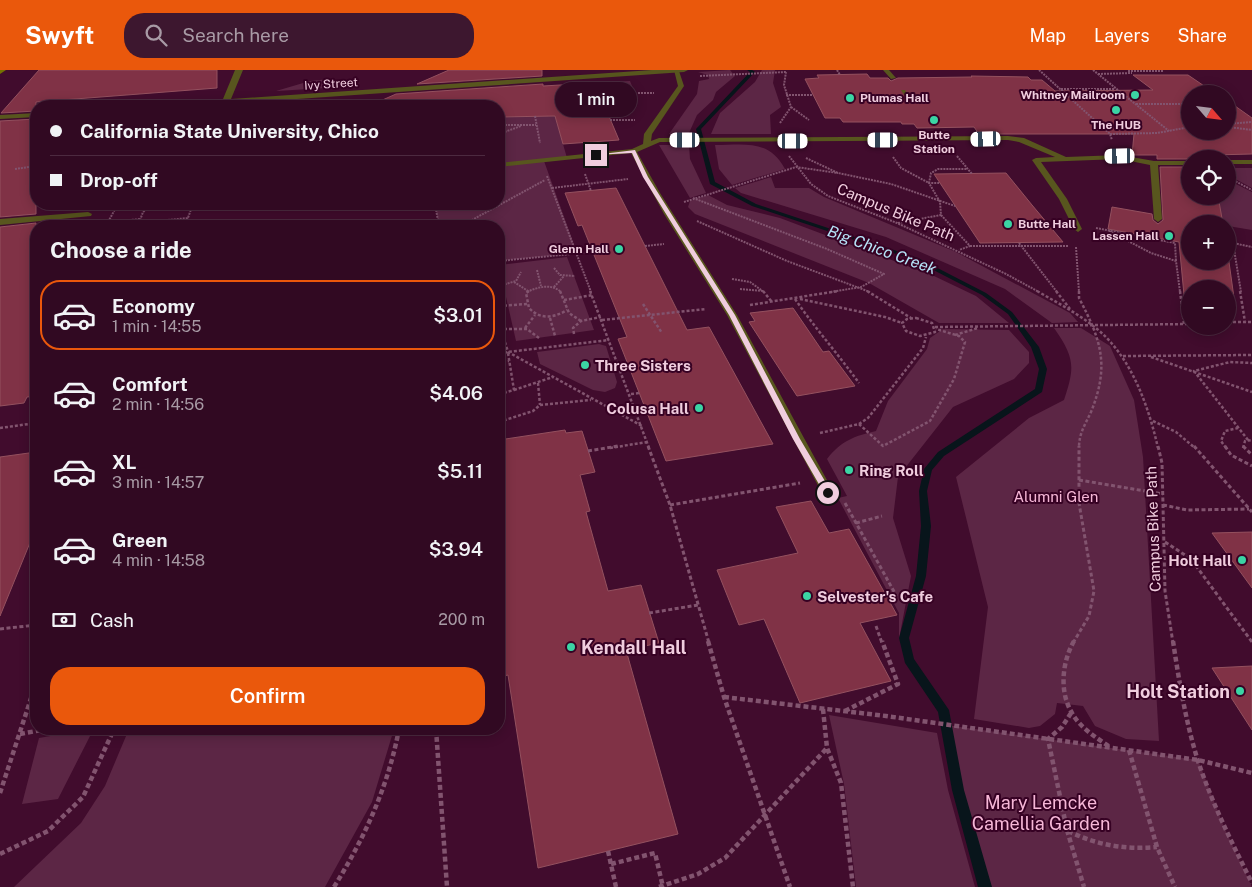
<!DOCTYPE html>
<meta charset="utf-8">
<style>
body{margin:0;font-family:"Public Sans",sans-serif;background:#3d172f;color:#f1f3f6;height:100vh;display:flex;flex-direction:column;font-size:19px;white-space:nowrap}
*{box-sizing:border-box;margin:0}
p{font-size:16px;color:#a89aa5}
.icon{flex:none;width:28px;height:28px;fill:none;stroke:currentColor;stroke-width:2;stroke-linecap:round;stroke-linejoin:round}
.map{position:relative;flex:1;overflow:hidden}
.details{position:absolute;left:30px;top:150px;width:475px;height:515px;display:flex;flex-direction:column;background:#310922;border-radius:20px;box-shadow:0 2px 12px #0003,0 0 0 1px #4c2a40}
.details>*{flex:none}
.guide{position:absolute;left:30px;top:30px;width:475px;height:110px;border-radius:20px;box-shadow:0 2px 12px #0003,0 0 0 1px #4c2a40;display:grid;align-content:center;height:110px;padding:0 20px;background:#310922}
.needle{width:32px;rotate:118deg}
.controls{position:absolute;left:1181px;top:15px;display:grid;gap:10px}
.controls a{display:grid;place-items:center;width:55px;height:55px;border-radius:50%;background:#310922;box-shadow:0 2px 12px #0003,0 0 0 1px #4c2a40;font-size:25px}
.end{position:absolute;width:22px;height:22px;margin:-11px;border:6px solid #f0cdde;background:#111;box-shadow:0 0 0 2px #111}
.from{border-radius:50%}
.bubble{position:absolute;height:35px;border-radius:18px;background:#310922;box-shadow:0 2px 12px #0003,0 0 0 1px #4c2a40;font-size:16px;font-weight:600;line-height:35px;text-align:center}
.car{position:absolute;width:15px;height:30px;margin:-15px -8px;border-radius:6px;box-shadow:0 0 4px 1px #0007;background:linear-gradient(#fff 24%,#345 0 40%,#fff 0 76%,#345 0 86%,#fff 0)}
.guide b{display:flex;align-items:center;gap:18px;height:48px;font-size:19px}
.guide b+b{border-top:1px solid #4c2a40}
.guide i{width:12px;height:12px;background:#f1f3f6}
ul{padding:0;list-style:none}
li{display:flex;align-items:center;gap:15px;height:70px;margin:0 10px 8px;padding:0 10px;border:2px solid transparent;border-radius:20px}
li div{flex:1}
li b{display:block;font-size:19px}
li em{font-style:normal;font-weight:600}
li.selected{border-color:#ea580c}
li>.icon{width:45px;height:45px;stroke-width:1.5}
h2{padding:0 20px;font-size:22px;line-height:60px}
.pay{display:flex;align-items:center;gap:12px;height:55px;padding:0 20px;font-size:19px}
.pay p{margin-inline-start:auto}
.cta{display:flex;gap:10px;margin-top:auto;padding:10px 20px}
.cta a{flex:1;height:58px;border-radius:20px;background:#ea580c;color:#fff;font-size:20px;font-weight:600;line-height:58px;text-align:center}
header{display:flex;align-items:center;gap:30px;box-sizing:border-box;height:70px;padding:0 25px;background:#ea580c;color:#fff}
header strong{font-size:24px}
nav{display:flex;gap:28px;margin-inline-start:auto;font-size:18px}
.search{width:350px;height:45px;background:#3d172f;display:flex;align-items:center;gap:12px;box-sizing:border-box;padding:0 18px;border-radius:20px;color:#a89aa5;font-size:19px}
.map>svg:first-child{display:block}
.green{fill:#5c2645}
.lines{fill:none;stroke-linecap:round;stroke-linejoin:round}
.stream{fill:#08151b;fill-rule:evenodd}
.building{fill:#803246;stroke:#94515f}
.path-far3{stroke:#82546f;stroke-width:2;stroke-dasharray:2 1;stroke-linecap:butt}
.path-far2{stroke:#82546f;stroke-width:2.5;stroke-dasharray:3 2;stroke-linecap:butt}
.path-far1{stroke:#82546f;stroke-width:3;stroke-dasharray:4 2.5;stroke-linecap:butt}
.path{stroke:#82546f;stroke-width:4.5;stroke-dasharray:5 3;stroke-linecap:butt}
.lane{fill:#58561e;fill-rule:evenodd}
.street{fill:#58561e;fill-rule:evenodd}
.secondary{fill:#757100;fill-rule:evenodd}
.route{fill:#f0cdde}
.poi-dot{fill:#3bd4a4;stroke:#360123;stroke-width:2}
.labels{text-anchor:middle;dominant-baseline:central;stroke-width:4;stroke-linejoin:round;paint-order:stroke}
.far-street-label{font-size:12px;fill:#f0cdde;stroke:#360123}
.far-poi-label{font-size:12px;font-weight:bold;fill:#f0cdde;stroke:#360123;text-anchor:end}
.street-label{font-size:15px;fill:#f0cdde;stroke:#360123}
.poi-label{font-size:15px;font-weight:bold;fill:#f0cdde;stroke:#360123;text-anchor:start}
.park-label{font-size:15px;fill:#f6b7d7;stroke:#360123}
.water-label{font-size:16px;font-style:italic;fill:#b6e4f9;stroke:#360123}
.near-poi-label{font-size:18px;font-weight:bold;fill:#f0cdde;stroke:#360123;text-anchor:start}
.near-park-label{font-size:18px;fill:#f6b7d7;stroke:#360123}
</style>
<header>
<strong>Swyft</strong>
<div class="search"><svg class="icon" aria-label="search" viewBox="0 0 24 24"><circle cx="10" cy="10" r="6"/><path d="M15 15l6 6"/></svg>Search here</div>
<nav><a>Map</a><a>Layers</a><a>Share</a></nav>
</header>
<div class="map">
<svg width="1252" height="817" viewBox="0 0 1252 817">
<rect width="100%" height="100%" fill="#410c2d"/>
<path class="green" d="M730 0 735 6 716 22 713 30 697 45 689 63 669 64 697 24 699 11 709 9 708 5 698 2Z
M762 0H775L773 13 781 37 770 45 771 64H711L720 43 755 12Z
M329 9 326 18 276 21 310 11Z
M630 11 634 21 605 22 602 12Z
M555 46 567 88 544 91 577 183 499 191V156H439L435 134H499V47Z
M659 75H689L690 89 706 123 690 128Z
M715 75C745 75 769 69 785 99L732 115 719 99Z
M1228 98H1252V118L1228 105Z
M771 107 775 118H809L824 127 956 182 1070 243 1078 252 1052 253 1005 219 886 167 741 123 735 118Z
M1228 110 1252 122V160L1228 156V154H1214L1211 126H1228Z
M708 125 727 135 780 148 934 206 976 226 1009 253H939L869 213 695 144 688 137 690 131Z
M567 187 594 260 516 271 501 205H499V195Z
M1054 258H1081L1110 276 1134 330 1143 387 1159 671 1126 669 1095 656 1083 636 1057 633 1055 644 1040 656 1029 658 974 649 988 537 956 407 1029 348 1064 330C1075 297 1075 288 1054 258Z
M943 259 1009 260 1029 282V293L1014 309 953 337 898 407 893 448 911 506 899 569V543L838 428 847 426 827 389C841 371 854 366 876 361L888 331 927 279 930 268Z
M599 274 606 276 617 312 615 318 605 322 593 320 540 294 537 282Z
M829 645 937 663 948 720 975 817H856L844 714Z
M946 655 1198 690 1224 757 1252 817H985L958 720Z
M90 659 91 664 87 672 58 729 22 734 39 668Z
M129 659H394L372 732 325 817H14L81 753 105 716Z"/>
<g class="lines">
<path class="stream" d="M747 0H752L755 2 701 59 715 112 756 134 918 188 986 223 1012 242 1039 277 1047 299 1042 322 944 386 932 400 927 421 931 456 926 506 909 568 914 589 949 640 964 720 992 817H978L952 720 938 642 905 593 899 568 916 506 921 456 919 421 924 399 938 382 1035 319 1039 299 1031 277 1008 244 982 225 914 190 752 136 710 114 696 59 750 2Z"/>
</g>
<path class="building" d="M39 0H217V18L36 32V41L1 43Z
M449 0H542V6L417 14Z
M867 4 870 8H888L891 11 898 8 972 7 971 6 1028 7 1031 10H1042L1055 21 1153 20 1133 5H1188L1216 24H1190V61H1228V31L1252 48V84L1212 85V89H1157V85H1132L1134 64H979L974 57 917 58 914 54H902L901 52H843L840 48H825L805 9 819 8 817 5Z
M595 13 619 70 563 74 555 46 499 47V36H369L396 24 543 14V16Z
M36 49V144L0 147V51Z
M1160 97H1190V126H1218L1223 154H1190V191H1228V185L1235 235 1228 233V219H1190V226L1184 225 1179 172 1108 159 1112 137 1152 144 1153 150 1158 154 1163 150Z
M1006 103 1032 135 1063 172 980 173 934 104Z
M616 118 687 260 709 257 773 374 666 391 618 269 627 267 582 155 578 156 565 123Z
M36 153V326L27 327 24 333 0 336V157Z
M793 238 823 282 829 281 855 316 797 326 749 252 755 251 750 243Z
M565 360 566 363 582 361 595 402 580 405 590 441 586 442 608 521 641 515 659 573 626 580 678 764 538 798 508 605 499 607V370Z
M36 382V458L0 546V387Z
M811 431 829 463 849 459 897 545 860 553 891 611 800 633 764 549 739 555 717 500 798 483 776 437Z
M1252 462V518L1212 463Z
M1252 596V660L1212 598Z"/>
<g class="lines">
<path class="path-far3" d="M837 0 840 5
M1039 0 1110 64 1112 70
M1093 0 1169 61
M1128 1H1164
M1098 4 1132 3
M700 6 786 2
M1061 19H1115
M638 23H654
M786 25H813
M1136 34H1190
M791 37 809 50
M535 46 540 73
M610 50H635
M780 53 791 37 784 15 786 2
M1228 54 1252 52
M499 55H536
M1228 57 1252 60
M499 64 521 56
M1110 64 1157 63 1190 57
M789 86 811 114 828 126 897 153 1006 204 1039 222
M957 86 972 104
M893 87 901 98 929 113 931 103 938 99H967
M806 88 838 103 891 114 955 136
M15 99 36 96
M585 104 591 121
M547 106 591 222
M1233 110 1252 120
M552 118 628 109
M693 128 827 179 884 204 861 217 831 222
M684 132 796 97 838 103
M435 134 439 156
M941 145 970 176 959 180
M697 151 787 191 870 222
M108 152 141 149
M108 152 118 134
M898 153 941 145 940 132 929 113H939
M138 156 143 142 153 134
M147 156 148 152 188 148
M185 156 193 134
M461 156 545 110
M1096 158 1175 173 1176 191
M1109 161 1151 183 1176 191 1180 222
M1228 172 1252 177
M1019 173 1057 222
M1233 173 1241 222
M645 176 664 174
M970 176H1069
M1076 177 1079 222
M499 191 592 182
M554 198 560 205 575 206
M537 200 541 216
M732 209 750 212 764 222
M514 212 528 221
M499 216 516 211 521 202
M554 217 564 206
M740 219 763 221
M527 222C538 217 551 213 561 222"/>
<path class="path-far2" d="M529 221 526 223 529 238C540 250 554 248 567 240
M560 221 569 243 581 251
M590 221 649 378
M763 221 772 232
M867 221 911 248
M1037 221C1056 232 1075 242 1092 255 1130 283 1148 334 1158 378
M1056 221 1070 239
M1079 221V228C1101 270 1110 295 1091 342 1085 355 1079 363 1079 378
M1180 221 1184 254
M1240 221 1245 252
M795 229C815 258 838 284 859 313
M800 229 885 247 902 253
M564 230 593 225
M643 234 662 263
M750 235 838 221
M499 236 527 234
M550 248 555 266
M916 248 932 253 935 262 920 266 906 261 902 253 907 249Z
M602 250 706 239
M1228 252H1252
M499 253 508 282 642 356
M935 257 1190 254
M525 258 535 245
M499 259H527L539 268
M574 264 573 258 581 251 601 247
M955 265 978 258
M499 283 609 270
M500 283 502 292 509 291
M1123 286 1252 285
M1151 287 1252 322
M538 313 540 335
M514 320 553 307
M499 324 514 320 508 283
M631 324 640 323
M1153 351 1176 362 1195 378
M499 352 533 341 540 335 591 330
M859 354 883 376 930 351 954 309 965 272 959 266 936 259
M0 358 36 353
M820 363 859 354 868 348 923 278 926 267
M1248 370 1194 301 1230 292 1252 293
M610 378 647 372
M1226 378 1221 371 1225 361 1238 358
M1243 378 1245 371 1252 370"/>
<path class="path-far1" d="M648 376 670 435 709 573
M1158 376 1162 393 1165 521 1173 573
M1194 376 1252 442
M1225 376 1231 385 1252 396
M1243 376 1252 385
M588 381 618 376
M1079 410 1163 424
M845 433 897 527
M670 435 800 413
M1163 435 1187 440 1249 439
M856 453 882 446
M1165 472 1191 489 1252 572
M649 543 698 535
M876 556 882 573
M0 559 36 555
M1073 573 1089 546 1094 521 1079 433V376"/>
<path class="path" d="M708 571 724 627 790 817
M1074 571C1062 592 1059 622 1072 643 1080 658 1097 668 1110 677
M1173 571C1179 611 1186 653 1198 691 1212 733 1232 773 1252 813
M724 627 886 646 1198 690 1252 703
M823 639 827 678 841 713 853 817
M845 641 898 614 882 571
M1071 643 1062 657 1048 669 1067 760 1084 817
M436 659 447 817
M20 664 47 659
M1129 680 1157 777 1175 817
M0 723 36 613
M1068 761C1097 775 1125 780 1157 777
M608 781 616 817
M0 784 48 761 83 727 114 659
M611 794 655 783 663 817
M334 817C365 767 388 717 399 659
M659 817 698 804 725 788 827 678"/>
<path class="lane" d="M674 0 679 1 684 16 652 64 651 71 659 68 1008 66 1024 68 1066 87 1120 85 1154 91H1190V95H1158L1162 149 1158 152 1154 149 1150 95 1120 89 1041 92 1067 129 1082 159 1078 162 1074 159 1059 129 1032 90 1036 88 1055 87 1019 72 1008 70 660 72 637 82 660 123 737 245 834 423 828 428 822 423 727 245 664 144 631 83 499 97V93L632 79 643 74 644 64 678 16Z
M883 0H889L896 8 891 9Z
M901 20H905L910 28H906Z
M1228 90H1252V94H1228Z
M88 142 92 144 91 146 0 155V149Z"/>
<path class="street" d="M235 0H243L231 29 652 0H688L684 2 226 34 155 36 159 34 223 29Z
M36 43V47L0 49V45Z"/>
<path class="secondary" d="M0 0H6L0 4Z"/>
</g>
<path class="route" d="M635 80 648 107 735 245 800 369 832 423 831 425 824 423 793 369 729 245 643 107 632 83 594 85Z"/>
<g class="poi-dot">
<circle cx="1135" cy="25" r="5"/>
<circle cx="850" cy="28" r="5"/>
<circle cx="1116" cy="40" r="5"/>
<circle cx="934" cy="50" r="5"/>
<circle cx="1008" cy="154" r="5"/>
<circle cx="1169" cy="166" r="5"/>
<circle cx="619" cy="179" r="5"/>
<circle cx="585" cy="295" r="5"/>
<circle cx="699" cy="338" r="5"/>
<circle cx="849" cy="400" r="5"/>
<circle cx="1242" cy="490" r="5"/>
<circle cx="807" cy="526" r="5"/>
<circle cx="571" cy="577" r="5"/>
<circle cx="1240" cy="621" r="5"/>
</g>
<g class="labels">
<g class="far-street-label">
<text transform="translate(331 14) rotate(-4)">Ivy Street</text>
</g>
<g class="far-poi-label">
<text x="1125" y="25">Whitney Mailroom</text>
<text x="860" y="28" text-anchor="start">Plumas Hall</text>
<text x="1116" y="55" text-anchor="middle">The HUB</text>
<text x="934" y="65" text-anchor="middle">Butte<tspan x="934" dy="14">Station</tspan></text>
<text x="1018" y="154" text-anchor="start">Butte Hall</text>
<text x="1159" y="166">Lassen Hall</text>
<text x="609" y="179">Glenn Hall</text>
</g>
<g class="street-label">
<text transform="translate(896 142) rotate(23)">Campus Bike Path</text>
<text transform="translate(1153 459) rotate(-92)">Campus Bike Path</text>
</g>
<g class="poi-label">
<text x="595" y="295">Three Sisters</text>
<text x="689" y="338" text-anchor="end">Colusa Hall</text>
<text x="859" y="400">Ring Roll</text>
<text x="1232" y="490" text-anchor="end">Holt Hall</text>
<text x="817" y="526">Selvester's Cafe</text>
</g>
<g class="park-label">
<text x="1056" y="426">Alumni Glen</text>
</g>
<g class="water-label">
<text transform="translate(882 180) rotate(20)">Big Chico Creek</text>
</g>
<g class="near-poi-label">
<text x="581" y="577">Kendall Hall</text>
<text x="1230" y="621" text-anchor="end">Holt Station</text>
</g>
<g class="near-park-label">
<text x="1041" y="732">Mary Lemcke<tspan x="1041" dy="21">Camellia Garden</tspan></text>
</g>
</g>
</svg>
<div class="controls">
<a><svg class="needle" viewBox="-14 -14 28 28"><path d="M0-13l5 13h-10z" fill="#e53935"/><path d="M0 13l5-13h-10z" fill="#a89aa5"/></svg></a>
<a><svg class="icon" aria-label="locate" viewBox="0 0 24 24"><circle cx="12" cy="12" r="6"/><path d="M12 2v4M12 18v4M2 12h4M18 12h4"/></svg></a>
<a>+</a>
<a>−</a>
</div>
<i class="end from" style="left:828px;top:423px"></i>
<i class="end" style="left:596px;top:85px"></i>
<div class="bubble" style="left:555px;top:12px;width:82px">1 min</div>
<i class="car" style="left:986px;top:69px;rotate:268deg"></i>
<i class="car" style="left:685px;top:70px;rotate:270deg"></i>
<i class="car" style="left:883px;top:70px;rotate:270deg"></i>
<i class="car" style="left:793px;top:71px;rotate:90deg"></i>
<i class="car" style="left:1120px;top:86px;rotate:269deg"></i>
<div class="guide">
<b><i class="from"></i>California State University, Chico</b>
<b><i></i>Drop-off</b>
</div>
<section class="details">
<h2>Choose a ride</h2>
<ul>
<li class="selected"><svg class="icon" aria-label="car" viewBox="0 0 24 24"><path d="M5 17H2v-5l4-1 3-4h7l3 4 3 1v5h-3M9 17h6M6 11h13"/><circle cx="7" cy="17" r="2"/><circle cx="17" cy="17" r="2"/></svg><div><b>Economy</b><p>1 min · 14:55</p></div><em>$3.01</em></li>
<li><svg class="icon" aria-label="car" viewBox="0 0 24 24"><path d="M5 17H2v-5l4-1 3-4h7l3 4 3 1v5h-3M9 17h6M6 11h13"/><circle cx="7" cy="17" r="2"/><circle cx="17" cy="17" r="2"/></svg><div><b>Comfort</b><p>2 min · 14:56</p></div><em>$4.06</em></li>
<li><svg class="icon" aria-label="car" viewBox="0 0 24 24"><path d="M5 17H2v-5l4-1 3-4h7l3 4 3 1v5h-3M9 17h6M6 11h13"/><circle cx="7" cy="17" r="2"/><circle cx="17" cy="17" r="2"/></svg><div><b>XL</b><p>3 min · 14:57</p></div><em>$5.11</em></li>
<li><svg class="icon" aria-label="car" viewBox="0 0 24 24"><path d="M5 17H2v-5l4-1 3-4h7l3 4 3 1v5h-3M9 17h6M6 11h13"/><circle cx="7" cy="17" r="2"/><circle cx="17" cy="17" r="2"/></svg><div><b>Green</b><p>4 min · 14:58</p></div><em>$3.94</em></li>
</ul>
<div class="pay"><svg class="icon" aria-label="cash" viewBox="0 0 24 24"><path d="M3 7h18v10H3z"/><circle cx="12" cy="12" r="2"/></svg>Cash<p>200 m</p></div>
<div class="cta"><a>Confirm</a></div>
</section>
</div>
